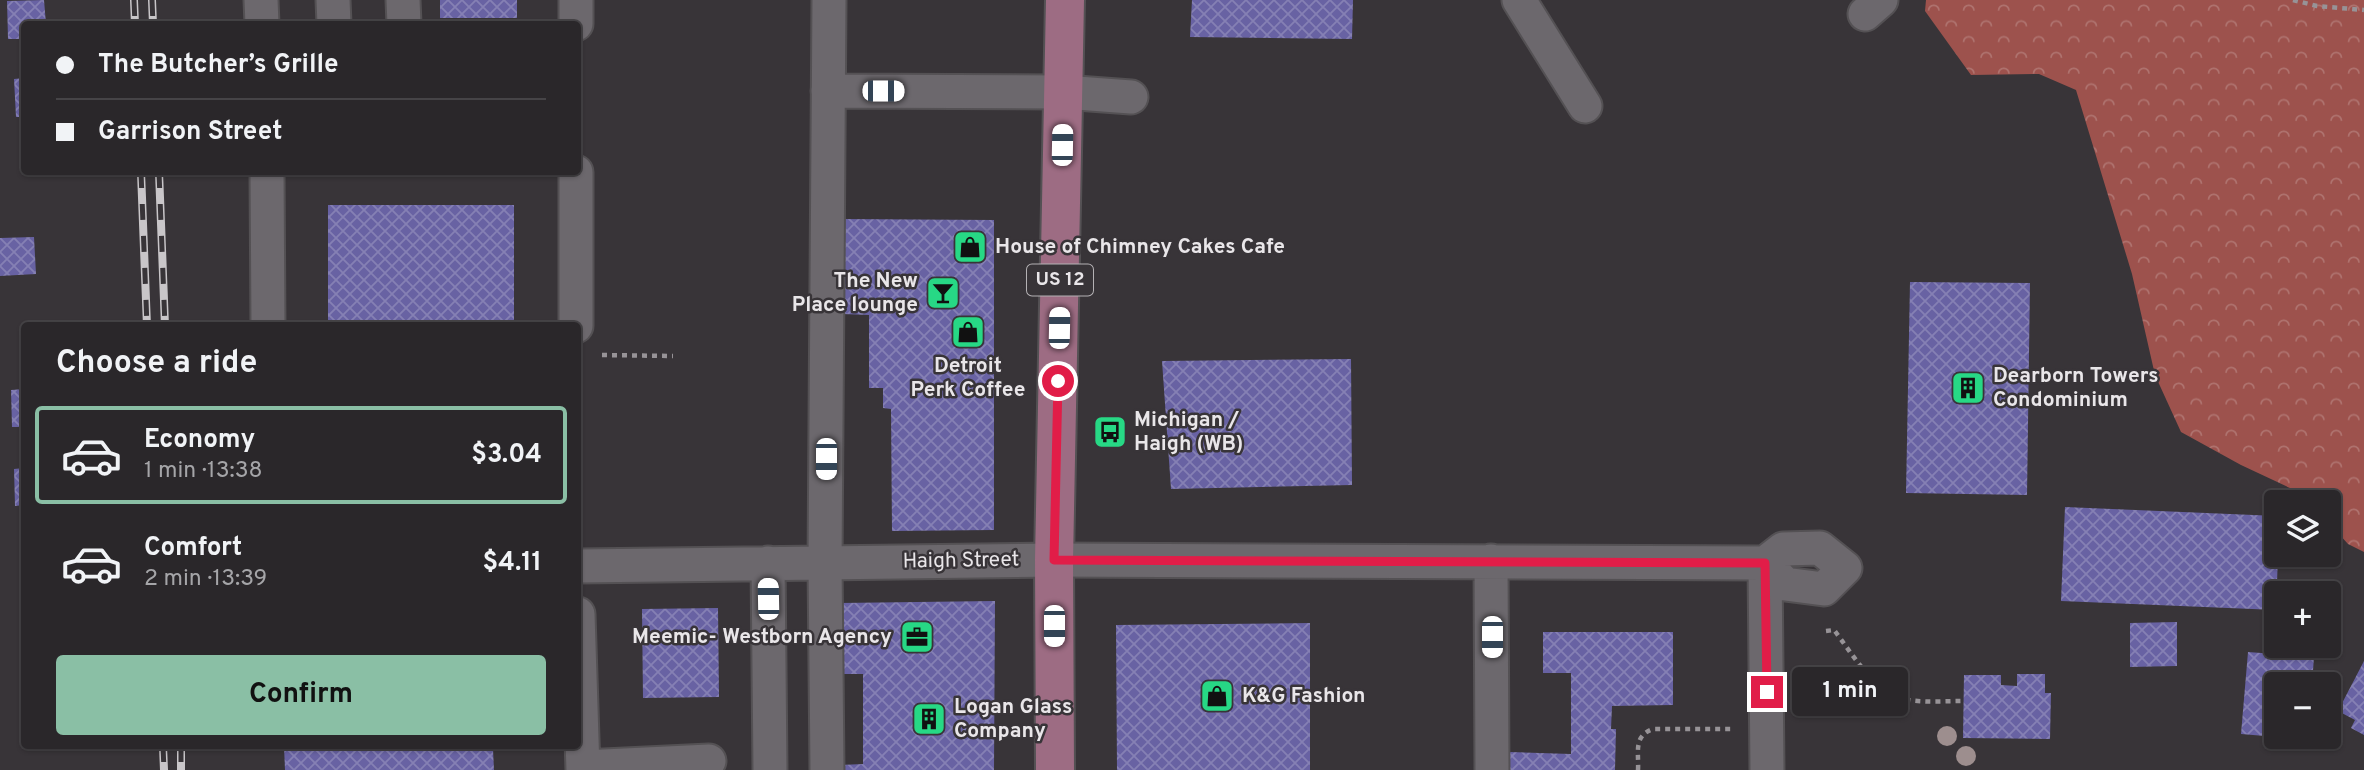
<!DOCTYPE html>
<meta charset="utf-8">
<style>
body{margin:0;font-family:Overpass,sans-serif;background:#363336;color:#f1f3f6;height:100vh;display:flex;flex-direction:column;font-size:26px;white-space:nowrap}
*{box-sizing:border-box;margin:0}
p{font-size:23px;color:#a5a5a8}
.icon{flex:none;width:38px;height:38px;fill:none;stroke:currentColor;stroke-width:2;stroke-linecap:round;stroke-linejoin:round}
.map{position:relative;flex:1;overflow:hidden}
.side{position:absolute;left:21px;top:322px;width:560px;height:427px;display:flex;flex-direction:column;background:#2a272a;border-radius:7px;box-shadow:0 2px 5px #0004,0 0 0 2px #464447}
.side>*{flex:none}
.guide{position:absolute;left:21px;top:21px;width:560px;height:154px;border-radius:7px;box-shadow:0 2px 5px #0004,0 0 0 2px #464447;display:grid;align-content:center;height:154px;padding:0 35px;background:#2a272a}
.tools{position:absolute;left:2264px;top:490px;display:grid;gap:14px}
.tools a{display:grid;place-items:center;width:77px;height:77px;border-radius:7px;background:#2a272a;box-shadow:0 2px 5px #0004,0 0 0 2px #464447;font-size:35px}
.end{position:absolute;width:32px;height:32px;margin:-16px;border:9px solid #e11d48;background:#fff;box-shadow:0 0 0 4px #fff}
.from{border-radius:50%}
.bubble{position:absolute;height:49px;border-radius:7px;background:#2a272a;box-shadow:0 2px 5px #0004,0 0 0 2px #464447;font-size:23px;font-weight:700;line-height:49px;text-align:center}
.car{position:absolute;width:21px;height:42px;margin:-21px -10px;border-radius:9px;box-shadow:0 0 5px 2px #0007;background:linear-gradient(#fff 24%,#345 0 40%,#fff 0 76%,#345 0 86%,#fff 0)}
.guide b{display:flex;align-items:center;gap:24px;height:66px;font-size:26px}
.guide b+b{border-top:2px solid #464447}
.guide i{width:18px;height:18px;background:#f1f3f6}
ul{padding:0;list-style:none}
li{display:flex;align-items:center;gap:21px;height:98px;margin:0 14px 10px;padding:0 21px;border:4px solid transparent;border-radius:7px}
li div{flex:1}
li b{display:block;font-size:26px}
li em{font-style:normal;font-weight:700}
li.selected{border-color:#8abfa5}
li>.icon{width:63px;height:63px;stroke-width:1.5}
h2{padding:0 35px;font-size:32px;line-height:84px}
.cta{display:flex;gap:14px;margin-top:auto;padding:14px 35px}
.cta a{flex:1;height:80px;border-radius:7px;background:#8abfa5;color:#111;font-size:28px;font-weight:700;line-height:80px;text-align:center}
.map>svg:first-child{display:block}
.forest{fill:url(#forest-crowns)}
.building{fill:url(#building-cross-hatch)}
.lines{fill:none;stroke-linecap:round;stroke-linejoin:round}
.minor-casing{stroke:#545154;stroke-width:37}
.major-casing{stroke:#545154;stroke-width:42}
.path{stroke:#979397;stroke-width:4.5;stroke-dasharray:5 5;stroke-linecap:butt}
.minor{stroke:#6c686d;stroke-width:33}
.major{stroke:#9d6c83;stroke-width:38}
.rail-casing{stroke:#c9c6c9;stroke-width:8}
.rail{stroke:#383438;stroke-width:5;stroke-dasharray:16;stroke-linecap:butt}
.tree{fill:#9d8e8e}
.route{stroke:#e11d48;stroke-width:9}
.labels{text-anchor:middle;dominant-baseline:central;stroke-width:5;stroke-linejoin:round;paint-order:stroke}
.shield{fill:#383438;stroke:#b4b1b4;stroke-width:2}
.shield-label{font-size:19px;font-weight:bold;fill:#e9e6e9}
.poi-label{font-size:21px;font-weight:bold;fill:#e9e6e9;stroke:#383438;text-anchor:start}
.street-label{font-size:21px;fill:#e9e6e9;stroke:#383438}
</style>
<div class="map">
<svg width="2364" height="770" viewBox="0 0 2364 770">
<defs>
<pattern id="forest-crowns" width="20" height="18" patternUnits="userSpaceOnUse" patternTransform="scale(1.75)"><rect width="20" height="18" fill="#9d524d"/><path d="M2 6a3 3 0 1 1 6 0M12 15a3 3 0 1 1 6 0" fill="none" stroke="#af736f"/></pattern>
<pattern id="building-cross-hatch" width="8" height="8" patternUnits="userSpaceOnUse" patternTransform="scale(1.75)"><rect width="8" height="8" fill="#6862a3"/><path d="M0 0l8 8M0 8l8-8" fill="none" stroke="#8580b4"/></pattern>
</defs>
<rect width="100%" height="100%" fill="#383438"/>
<path class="forest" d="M1926 0H2364V552L2348 544 2329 523V502H2312L2307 496 2241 465 2181 432 2155 375 2132 274 2076 90 2039 74 1971 75 1925 11Z"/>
<path class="building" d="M44 0 46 24H24V39H8L7 1Z
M440 0H517V18H440Z
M1192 0H1353L1352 39 1190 37Z
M24 78V117H16L14 79Z
M328 205H514V326H328Z
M842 219 994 220V530L892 531 891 409 883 408V388H869V315L842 314Z
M34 237 36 274 0 276V238Z
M1910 282 2030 283 2027 495 1906 493Z
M1351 359 1352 485 1171 489 1162 361Z
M24 389V427H12L11 390Z
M24 468V505L15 506 14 469Z
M2065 507 2277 516 2278 555 2276 610 2061 601Z
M995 601 994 770H840V765L863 764V674H840L839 603Z
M718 608 719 697 643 698 642 609Z
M2177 622V666L2130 667V623Z
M1310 623V770H1117L1116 625Z
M1543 632H1673V705L1612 706 1611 729H1616L1615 770H1510L1509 752 1571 754V673H1543Z
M2248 652 2314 657 2312 684H2277V737L2241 734Z
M2364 661V735L2351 728 2355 720 2338 711Z
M2017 674H2045V693H2051L2050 739 1963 738 1964 675H2001V685L2017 686Z
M284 746H455V750L493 749 494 770H285Z"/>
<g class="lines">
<defs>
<path id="minor" d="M261 0 262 24
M333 0 334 24
M403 0 404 24
M576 0V24
M1519 0 1585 106
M1865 14 1881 0
M828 91 1063 92 1131 97
M267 172 268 326
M576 172V326
M1820 548 1845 568 1824 589 1785 584 1765 563 1783 549Z
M1491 561 1492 770
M768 563 770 770
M578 566 1054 560 1765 563 1767 770
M578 614 583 770
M583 767 709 761
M827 770 825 563 829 0"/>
<path id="major" d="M1055 770 1054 560 1065 0"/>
</defs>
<use href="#minor" class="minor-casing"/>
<use href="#major" class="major-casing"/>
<path class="path" d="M2293 0 2317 6 2364 10
M602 355 673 356
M1826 631 1834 630C1851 652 1875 693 1903 699 1922 703 1944 701 1964 701
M1638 770C1639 752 1633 736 1653 729H1733"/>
<use href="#minor" class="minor"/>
<use href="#major" class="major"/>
<defs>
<path id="rail" d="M134 0 135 24
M152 0 153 24
M141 172 147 326
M159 172 165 326
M163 746 164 770
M181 746V770"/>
</defs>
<use href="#rail" class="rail-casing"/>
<use href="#rail" class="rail"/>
</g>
<g class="tree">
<circle cx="1947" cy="736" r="10"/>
<circle cx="1966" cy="756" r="10"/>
</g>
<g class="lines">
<path class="route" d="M1058 381 1054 560 1765 563 1767 692"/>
</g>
<defs>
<symbol id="shop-square" viewBox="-11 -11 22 22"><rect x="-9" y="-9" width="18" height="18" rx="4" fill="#27d885" stroke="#383438"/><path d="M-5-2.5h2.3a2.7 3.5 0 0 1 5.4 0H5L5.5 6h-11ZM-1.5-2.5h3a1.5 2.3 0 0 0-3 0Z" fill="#111"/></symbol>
<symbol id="bar-square" viewBox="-11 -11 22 22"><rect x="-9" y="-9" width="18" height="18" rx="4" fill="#27d885" stroke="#383438"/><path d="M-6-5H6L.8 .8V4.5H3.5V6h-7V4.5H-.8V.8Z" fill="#111"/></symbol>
<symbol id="building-square" viewBox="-11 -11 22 22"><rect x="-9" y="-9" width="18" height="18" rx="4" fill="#27d885" stroke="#383438"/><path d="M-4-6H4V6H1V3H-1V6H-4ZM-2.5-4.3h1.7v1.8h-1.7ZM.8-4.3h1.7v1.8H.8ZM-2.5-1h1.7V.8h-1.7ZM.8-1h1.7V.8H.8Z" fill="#111"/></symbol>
<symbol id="bus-square" viewBox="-11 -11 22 22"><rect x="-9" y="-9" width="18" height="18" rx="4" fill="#27d885" stroke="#383438"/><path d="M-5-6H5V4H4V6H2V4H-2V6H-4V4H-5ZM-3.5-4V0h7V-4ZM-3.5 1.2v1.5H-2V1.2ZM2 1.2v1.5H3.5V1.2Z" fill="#111"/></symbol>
<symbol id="office-square" viewBox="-11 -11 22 22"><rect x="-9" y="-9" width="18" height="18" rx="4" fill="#27d885" stroke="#383438"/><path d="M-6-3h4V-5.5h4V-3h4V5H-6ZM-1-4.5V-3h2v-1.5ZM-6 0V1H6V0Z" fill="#111"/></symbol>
</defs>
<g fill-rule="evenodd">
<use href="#shop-square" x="951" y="228" width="38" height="38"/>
<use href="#bar-square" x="924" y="274" width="38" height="38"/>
<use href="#shop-square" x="949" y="313" width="38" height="38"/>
<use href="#building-square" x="1949" y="369" width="38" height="38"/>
<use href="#bus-square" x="1091" y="413" width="38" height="38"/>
<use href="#office-square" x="898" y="618" width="38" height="38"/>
<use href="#shop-square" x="1198" y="677" width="38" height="38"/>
<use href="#building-square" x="910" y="700" width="38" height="38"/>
</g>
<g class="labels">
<rect class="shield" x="1027" y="264.5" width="66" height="31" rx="5"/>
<g class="shield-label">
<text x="1060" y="280">US 12</text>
</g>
<g class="poi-label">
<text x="995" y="247">House of Chimney Cakes Cafe</text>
<text x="918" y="281" text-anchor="end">The New<tspan x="918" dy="24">Place lounge</tspan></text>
<text x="968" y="366" text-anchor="middle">Detroit<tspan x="968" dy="24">Perk Coffee</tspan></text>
<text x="1993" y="376">Dearborn Towers<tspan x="1993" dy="24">Condominium</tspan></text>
<text x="1134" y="420">Michigan /<tspan x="1134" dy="24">Haigh (WB)</tspan></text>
<text x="892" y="637" text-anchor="end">Meemic- Westborn Agency</text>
<text x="1242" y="696">K&amp;G Fashion</text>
<text x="954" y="707">Logan Glass<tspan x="954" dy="24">Company</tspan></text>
</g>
<g class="street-label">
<text transform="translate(961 561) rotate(-1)">Haigh Street</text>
</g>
</g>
</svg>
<div class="tools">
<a><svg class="icon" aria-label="layers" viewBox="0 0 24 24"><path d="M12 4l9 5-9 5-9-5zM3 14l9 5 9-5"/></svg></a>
<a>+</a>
<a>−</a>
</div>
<i class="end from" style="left:1058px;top:381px"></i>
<i class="end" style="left:1767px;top:692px"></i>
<div class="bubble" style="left:1792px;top:667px;width:116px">1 min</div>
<i class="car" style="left:883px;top:91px;rotate:90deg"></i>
<i class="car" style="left:1062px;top:145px;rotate:1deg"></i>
<i class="car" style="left:1059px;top:328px;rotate:1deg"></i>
<i class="car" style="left:826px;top:459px;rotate:180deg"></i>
<i class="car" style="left:768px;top:599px;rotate:359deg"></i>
<i class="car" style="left:1054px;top:626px;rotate:180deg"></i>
<i class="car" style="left:1492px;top:637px;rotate:180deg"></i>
<div class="guide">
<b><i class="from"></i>The Butcher’s Grille</b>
<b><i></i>Garrison Street</b>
</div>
<section class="side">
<h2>Choose a ride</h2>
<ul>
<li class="selected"><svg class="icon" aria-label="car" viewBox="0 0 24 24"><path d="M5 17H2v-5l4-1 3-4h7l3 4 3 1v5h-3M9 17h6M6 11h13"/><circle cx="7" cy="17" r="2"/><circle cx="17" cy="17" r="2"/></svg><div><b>Economy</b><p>1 min · 13:38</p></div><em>$3.04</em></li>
<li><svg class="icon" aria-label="car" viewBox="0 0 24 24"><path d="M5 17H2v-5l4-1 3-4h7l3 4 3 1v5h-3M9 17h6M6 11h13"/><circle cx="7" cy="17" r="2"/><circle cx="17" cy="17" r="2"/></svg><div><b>Comfort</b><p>2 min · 13:39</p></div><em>$4.11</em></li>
</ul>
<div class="cta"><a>Confirm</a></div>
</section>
</div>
